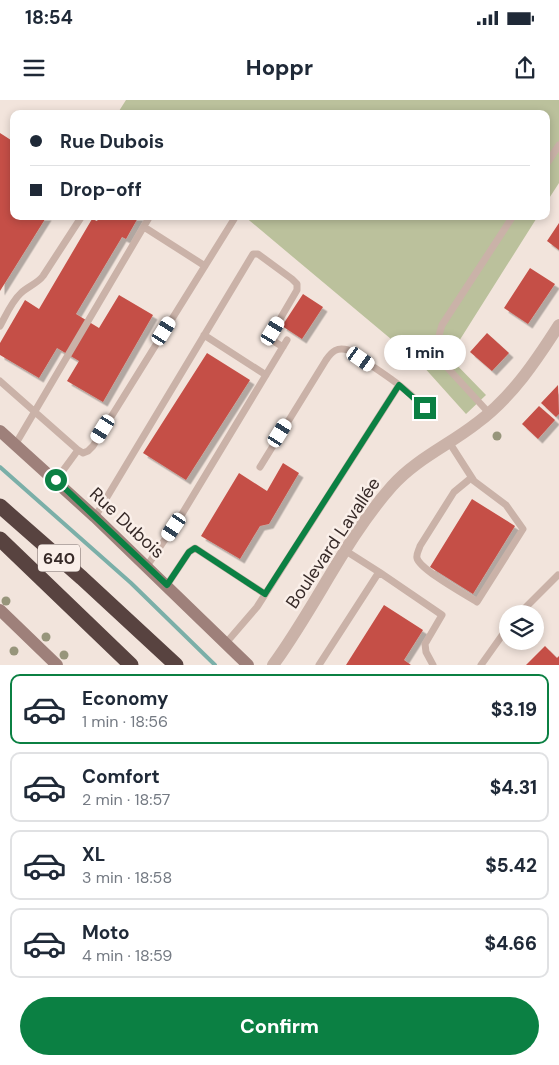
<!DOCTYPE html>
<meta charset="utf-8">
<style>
body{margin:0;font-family:"DM Sans",sans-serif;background:#f6f6f7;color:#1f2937;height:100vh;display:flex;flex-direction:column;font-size:19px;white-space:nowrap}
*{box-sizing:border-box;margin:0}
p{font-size:16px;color:#747a83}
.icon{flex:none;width:28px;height:28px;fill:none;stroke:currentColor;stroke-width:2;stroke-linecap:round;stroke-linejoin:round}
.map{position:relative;height:565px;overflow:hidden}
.sheet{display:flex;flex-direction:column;background:#fff;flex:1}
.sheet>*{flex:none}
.guide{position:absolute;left:10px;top:10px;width:540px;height:110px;border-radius:10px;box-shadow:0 2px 8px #0003;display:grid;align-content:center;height:110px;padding:0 20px;background:#fff}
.controls{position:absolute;left:499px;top:505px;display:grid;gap:10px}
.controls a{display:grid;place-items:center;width:45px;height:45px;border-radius:50%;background:#fff;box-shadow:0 2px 8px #0003;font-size:25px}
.end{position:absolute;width:22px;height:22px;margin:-11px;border:6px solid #0b8043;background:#fff;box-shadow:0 0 0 2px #fff}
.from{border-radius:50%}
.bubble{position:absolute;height:35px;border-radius:18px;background:#fff;box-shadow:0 2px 8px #0003;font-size:16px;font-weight:800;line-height:35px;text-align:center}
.car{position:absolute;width:15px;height:30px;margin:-15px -8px;border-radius:6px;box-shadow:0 0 4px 1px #0007;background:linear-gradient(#fff 24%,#345 0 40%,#fff 0 76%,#345 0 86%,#fff 0)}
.guide b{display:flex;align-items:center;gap:18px;height:48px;font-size:19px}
.guide b+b{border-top:1px solid #e0e1e3}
.guide i{width:12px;height:12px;background:#1f2937}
ul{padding:9px 0 0;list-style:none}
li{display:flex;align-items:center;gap:15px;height:70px;margin:0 10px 8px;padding:0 10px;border:2px solid #e0e1e3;border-radius:10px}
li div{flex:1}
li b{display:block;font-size:19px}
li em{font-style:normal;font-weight:800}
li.on{border-color:#0b8043}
li>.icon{width:45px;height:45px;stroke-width:1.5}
.primary-button{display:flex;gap:10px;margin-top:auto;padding:10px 20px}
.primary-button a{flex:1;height:58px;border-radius:30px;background:#0b8043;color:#fff;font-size:20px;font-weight:800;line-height:58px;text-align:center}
.status{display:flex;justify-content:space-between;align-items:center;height:35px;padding:0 25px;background:#fff;direction:ltr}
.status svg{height:14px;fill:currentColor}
header{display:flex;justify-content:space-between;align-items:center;height:65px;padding:0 20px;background:#fff;font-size:22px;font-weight:800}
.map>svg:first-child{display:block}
.green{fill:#bbc19c}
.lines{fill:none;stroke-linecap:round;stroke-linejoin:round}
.stream{stroke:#7bafa8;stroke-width:4}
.building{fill:#c55047;filter:url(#shadow)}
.lane{stroke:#cab2a8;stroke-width:7}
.street{stroke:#cab2a8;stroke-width:12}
.secondary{stroke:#9e807a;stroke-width:12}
.highway{stroke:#584340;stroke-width:15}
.tree{fill:#97957b}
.route{stroke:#0b8043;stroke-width:6}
.labels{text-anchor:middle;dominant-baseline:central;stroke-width:5;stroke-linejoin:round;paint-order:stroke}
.shield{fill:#faefe9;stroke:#726562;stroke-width:1}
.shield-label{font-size:16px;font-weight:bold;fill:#372a28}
.street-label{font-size:18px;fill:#372a28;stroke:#faefe9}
</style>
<div class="status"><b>18:54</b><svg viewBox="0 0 49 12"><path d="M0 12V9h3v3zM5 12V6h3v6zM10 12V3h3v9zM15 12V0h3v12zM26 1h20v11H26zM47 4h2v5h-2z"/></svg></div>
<header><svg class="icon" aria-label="menu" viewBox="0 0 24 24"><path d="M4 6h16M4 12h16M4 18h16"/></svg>Hoppr<svg class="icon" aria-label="share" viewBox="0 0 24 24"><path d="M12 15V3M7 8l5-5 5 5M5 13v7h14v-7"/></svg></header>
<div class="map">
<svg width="559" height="565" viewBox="0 0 559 565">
<defs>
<filter id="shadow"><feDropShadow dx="4.5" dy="4.5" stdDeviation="0" flood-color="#0004"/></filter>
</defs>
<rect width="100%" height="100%" fill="#f2e4dc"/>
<path class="green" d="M126 0H559V83L546 103V14H122L119 11Z
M244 116H538L449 257 486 295 466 314 422 265Z"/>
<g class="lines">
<path class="stream" d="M0 367 131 483 215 565"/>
</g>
<path class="building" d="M0 33 14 42V116H47L0 191Z
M100 116H139L126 139 122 137 76 214 99 228 119 195 153 215 103 302 67 281 79 261 57 248 39 278 0 255V243L25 200 39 209 92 119 97 121Z
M559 123V150L547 141Z
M530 168 555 184 528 224 504 208Z
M303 194 323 207 302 239 282 226Z
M487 233 509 253 492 271 470 252Z
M207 253 250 280 186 380 143 353Z
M558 285 559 314 556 317 541 303Z
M539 306 555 320 538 339 522 324Z
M283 363 299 373 269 424 260 426 240 459 201 436 239 373 267 391Z
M472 399 515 426 473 494 430 467Z
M384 505 423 530 404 560 411 565H346Z
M545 546 557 558 559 556V565H526Z"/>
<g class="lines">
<path class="lane" d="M546 65 559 45
M144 127 205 166
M0 226C6 215 12 201 21 193 28 186 37 184 43 176L82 116
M204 235 266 275
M0 281 78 350 83 353 88 351 93 346 236 116
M489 313 444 264C436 251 437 240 442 225L513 116
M449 342 474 381 506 405 523 429 477 502C466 495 419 469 417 458 416 454 419 450 420 446L454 392 471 378
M15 345 150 116
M260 367 326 260C332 251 337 247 348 250 377 270 410 288 431 317
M56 380 78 350
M95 417 253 154H258L292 179 297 184V190L273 231 272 236 275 242 283 247
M147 466 182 414 287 240
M379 472 442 515 425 544 426 552 433 565
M167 485 189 452 195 448 265 494
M519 514 558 475
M226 543 257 507 399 285
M319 565 379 472 346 451
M481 565 508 527"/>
<path class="street" d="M273 565C315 508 345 439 392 386 416 359 449 345 477 323 512 297 536 261 559 225"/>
<path class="secondary" d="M0 331 95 417 248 565
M0 510 57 565"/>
<path class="highway" d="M0 406 82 478 176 565
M0 439 131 565"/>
</g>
<g class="tree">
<circle cx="497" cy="336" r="4.5"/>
<circle cx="6" cy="501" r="4.5"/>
<circle cx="46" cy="537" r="4.5"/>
<circle cx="14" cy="551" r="4.5"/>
<circle cx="64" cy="555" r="4.5"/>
</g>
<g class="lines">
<path class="route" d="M56 380 167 485 189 452 195 448 265 494 399 285 425 308"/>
</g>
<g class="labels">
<rect class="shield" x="38" y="444.5" width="42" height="27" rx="4"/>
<g class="shield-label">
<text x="59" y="458">640</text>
</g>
<g class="street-label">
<text transform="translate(127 423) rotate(43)">Rue Dubois</text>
<text transform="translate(333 443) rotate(-56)">Boulevard Lavallée</text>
</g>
</g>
</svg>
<div class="controls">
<a><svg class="icon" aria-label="layers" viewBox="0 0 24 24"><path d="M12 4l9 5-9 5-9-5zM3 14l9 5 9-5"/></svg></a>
</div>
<i class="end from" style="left:56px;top:380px"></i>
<i class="end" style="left:425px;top:308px"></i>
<div class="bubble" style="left:384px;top:235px;width:82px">1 min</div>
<i class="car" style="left:164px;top:231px;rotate:32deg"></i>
<i class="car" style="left:273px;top:231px;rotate:31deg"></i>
<i class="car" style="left:361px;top:259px;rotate:125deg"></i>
<i class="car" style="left:103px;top:329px;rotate:212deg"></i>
<i class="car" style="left:280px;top:333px;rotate:32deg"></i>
<i class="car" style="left:174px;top:427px;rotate:214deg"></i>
<div class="guide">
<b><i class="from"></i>Rue Dubois</b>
<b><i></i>Drop-off</b>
</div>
</div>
<section class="sheet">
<ul>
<li class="on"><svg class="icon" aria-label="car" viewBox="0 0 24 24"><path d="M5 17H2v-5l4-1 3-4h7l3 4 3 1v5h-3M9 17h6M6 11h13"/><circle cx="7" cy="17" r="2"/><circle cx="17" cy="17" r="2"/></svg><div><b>Economy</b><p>1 min · 18:56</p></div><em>$3.19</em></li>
<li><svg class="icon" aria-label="car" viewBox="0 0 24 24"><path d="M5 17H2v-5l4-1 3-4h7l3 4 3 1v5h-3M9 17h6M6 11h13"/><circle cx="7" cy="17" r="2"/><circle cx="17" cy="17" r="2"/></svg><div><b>Comfort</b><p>2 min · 18:57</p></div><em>$4.31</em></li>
<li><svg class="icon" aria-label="car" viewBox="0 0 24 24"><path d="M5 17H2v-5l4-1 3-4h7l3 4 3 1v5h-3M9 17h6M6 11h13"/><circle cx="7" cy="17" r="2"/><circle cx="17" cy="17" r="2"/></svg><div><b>XL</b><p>3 min · 18:58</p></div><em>$5.42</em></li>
<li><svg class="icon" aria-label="car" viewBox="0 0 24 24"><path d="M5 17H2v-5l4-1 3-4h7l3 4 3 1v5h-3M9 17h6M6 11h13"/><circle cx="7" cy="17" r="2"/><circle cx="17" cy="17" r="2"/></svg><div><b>Moto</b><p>4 min · 18:59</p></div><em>$4.66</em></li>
</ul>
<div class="primary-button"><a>Confirm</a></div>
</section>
